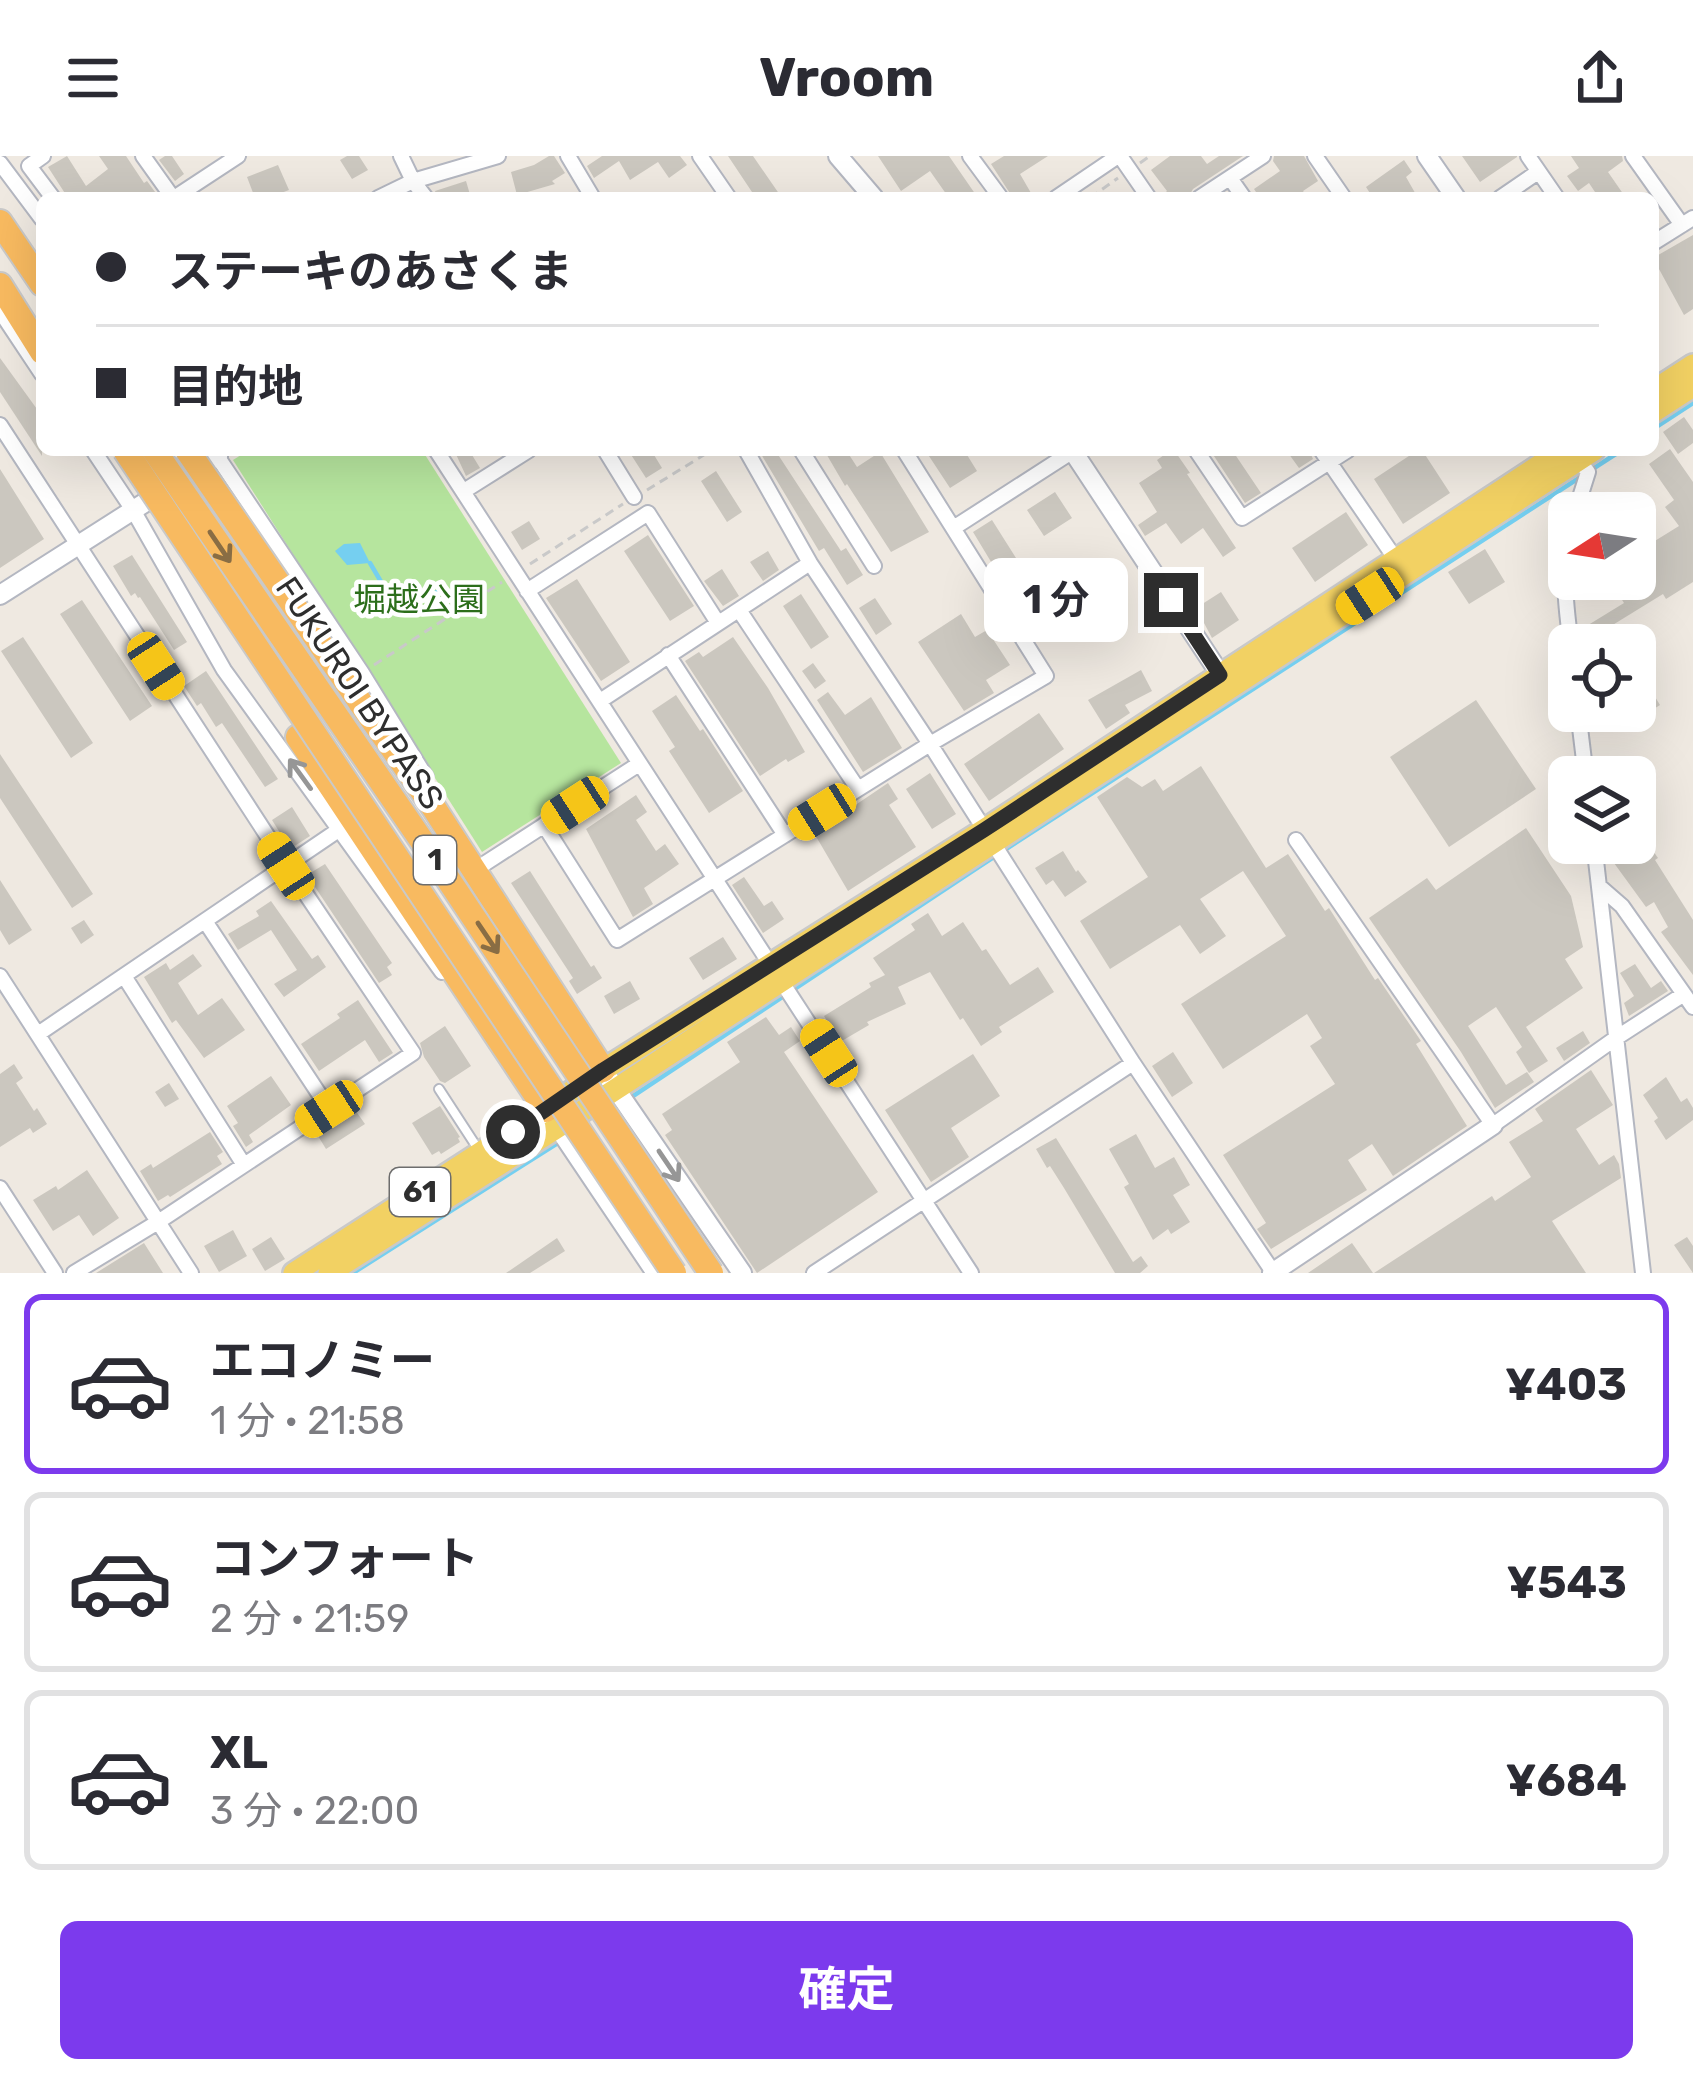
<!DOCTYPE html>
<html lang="ja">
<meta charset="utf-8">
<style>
body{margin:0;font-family:Rubik,"Noto Sans JP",sans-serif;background:#f7f7f7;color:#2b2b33;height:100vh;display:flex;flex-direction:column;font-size:45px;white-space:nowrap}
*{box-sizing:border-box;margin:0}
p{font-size:39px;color:#7c7c81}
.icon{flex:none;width:66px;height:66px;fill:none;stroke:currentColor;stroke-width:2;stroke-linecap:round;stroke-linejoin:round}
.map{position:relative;height:1117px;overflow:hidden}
.sheet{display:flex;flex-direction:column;background:#fff;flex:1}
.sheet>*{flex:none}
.hud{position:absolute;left:36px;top:36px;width:1623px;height:264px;border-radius:18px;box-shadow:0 12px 48px #0002;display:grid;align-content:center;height:264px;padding:0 60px;background:#fff}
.needle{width:78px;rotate:258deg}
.fabs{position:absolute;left:1548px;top:336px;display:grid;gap:24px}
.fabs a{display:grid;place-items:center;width:108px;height:108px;border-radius:18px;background:#fff;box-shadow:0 12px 48px #0002;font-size:60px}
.end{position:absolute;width:54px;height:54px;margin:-27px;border:15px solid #2e2e2e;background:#fff;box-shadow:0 0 0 6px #fff}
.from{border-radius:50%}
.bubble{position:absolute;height:84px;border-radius:18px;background:#fff;box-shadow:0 12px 48px #0002;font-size:39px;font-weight:700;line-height:84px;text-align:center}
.car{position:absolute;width:36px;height:72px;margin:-36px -18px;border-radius:15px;box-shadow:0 0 9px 3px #0007;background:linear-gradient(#f5c518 24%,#345 0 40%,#f5c518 0 76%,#345 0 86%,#f5c518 0)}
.hud b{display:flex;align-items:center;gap:42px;height:114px;font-size:45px}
.hud b+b{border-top:3px solid #e1e1e2}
.hud i{width:30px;height:30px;background:#2b2b33}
ul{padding:21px 0 0;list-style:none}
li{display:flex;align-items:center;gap:36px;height:180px;margin:0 24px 18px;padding:0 36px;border:6px solid #e1e1e2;border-radius:18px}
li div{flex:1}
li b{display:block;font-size:45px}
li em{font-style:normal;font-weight:700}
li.selected{border-color:#7c3aed}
li>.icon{width:108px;height:108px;stroke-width:1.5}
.action{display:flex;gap:24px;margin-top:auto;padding:24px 60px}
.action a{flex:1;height:138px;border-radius:18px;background:#7c3aed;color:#fff;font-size:48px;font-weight:700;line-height:138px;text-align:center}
header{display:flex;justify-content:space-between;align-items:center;height:156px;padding:0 60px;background:#fff;font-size:54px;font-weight:700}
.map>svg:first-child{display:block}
.green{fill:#b6e59e}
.water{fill:#75cff0}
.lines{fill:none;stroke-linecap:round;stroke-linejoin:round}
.stream{stroke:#75cff0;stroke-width:4.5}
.building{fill:#cbc7bf}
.service-casing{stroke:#b4b7c1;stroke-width:12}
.minor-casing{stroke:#b4b7c1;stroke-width:18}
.tertiary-casing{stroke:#b4b7c1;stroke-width:22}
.primary-casing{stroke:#c9c9c9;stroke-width:26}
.trunk-casing{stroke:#c9c9c9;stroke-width:28}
.path{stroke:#c9c9c9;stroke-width:3;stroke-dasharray:9 6;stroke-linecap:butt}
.service{stroke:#fff;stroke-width:8}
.minor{stroke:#fff;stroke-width:14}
.tertiary{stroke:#fff;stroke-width:18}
.primary{stroke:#f2d163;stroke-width:21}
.trunk{stroke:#f8ba60;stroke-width:24}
.trunk-bridge-casing{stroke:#c9c9c9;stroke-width:28;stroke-linecap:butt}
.trunk-bridge{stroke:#f8ba60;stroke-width:24}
.oneway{stroke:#896d44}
.oneway2{stroke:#969696}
.route{stroke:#2e2e2e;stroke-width:15}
.labels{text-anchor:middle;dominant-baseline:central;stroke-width:9;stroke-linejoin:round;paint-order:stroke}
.shield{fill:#fff;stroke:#6d6d6d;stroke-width:3}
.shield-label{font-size:30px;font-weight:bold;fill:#2e2e2e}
.park-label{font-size:33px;fill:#2c6e1b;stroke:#fff}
.street-label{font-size:33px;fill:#2e2e2e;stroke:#fff}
</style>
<header><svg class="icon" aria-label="menu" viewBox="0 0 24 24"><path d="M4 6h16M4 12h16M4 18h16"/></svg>Vroom<svg class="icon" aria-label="share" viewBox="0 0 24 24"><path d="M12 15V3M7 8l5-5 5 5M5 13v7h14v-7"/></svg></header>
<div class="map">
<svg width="1693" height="1117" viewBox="0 0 1693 1117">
<rect width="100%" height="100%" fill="#efe9e1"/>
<path class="green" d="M249 294H422L621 607 482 696 233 304Z"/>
<path class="water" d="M360 387 370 407 347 409 335 395 344 388Z"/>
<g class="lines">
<path class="stream" d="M1653 273 1693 247
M1591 314 1622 294
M370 407 390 441 411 444 438 436
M627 944 980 710 1582 320
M353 1117 561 985"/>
</g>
<path class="building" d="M67 0 86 30 108 13 99 0H126L144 27 147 25 158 40 68 42 48 11Z
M165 0H172L184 18 175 25 159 4Z
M347 0H359L368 14 352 23 340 4Z
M549 0H554L565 17 552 25 555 28 517 39 511 16 534 9Z
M602 0H680L687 9 669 22 658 6 630 24 619 5 594 22 587 10Z
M728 0H753L782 42H756Z
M878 0H949L978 42H949L930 15 901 35Z
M1004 0H1048L1020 18 1031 37 1024 42H1013L991 8Z
M1170 0H1201L1207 8 1219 0H1243L1193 33 1188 42H1160L1167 35 1151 14Z
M1274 0H1304L1318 25 1303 35 1308 42H1260L1254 33 1280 15 1273 5Z
M1462 0H1517V1L1480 26Z
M1571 0H1622L1623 5 1608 16 1626 42H1599L1589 27 1578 35 1567 20 1579 12Z
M1404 4 1412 16 1406 21 1418 42H1373L1366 31Z
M278 9 289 34 281 37 283 42H255L247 21Z
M466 25 471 42H437L435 35Z
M1693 79V153L1684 159 1653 102Z
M0 202 42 260V300L0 236Z
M1684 261 1693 274V287L1678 298 1663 276Z
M1670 293 1693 326V426L1666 443 1663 438 1611 470 1623 489H1583L1580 474 1624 447 1614 431 1627 423H1654L1637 396 1679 370 1665 351 1674 344 1649 308Z
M454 294H469L480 312 466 320Z
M628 294H651L662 312 646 322Z
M767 294H775L841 395 846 392 863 419 847 429 824 392 819 395 761 298Z
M824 294H846L857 311 880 296 929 376 891 396 847 328 845 330Z
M925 294H964L977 315 950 332Z
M1171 294H1174L1190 317 1187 318 1236 392 1223 401 1203 372 1181 388 1166 367 1145 380 1138 369 1157 356 1139 327 1162 312 1157 304Z
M1210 294H1232L1261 337 1245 347Z
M1286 294H1309L1313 303 1299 312Z
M1418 294H1422L1450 337 1403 368 1374 323Z
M0 313 44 383 0 412Z
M716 315 742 356 727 366 701 325Z
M1055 336 1072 362 1044 380 1027 354Z
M1346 356 1368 389 1315 426 1292 392Z
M992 364 1016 402 996 414 973 376Z
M529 365 540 383 522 394 511 376Z
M648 379 694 450 670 465 624 395Z
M1485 393 1505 426 1469 448 1448 416Z
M768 395 779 414 763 425 750 406Z
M132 399 187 486 174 494 140 441 138 442 135 437 131 440 113 410Z
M722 413 739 440 723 450 704 425Z
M577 423 630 506 601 525 546 442Z
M1221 436 1239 464 1212 482 1196 452Z
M801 438 829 481 811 493 783 450Z
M875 442 892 468 876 479 859 452Z
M82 444 152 550 130 565 60 458Z
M961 458 975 481 987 474 1010 509 986 524 994 537 964 555 918 486Z
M23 481 93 587 71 602 1 495Z
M733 481 768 532 805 596 788 606 786 603 760 620 685 505 699 496 703 501Z
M813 507 826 525 815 533 802 515Z
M1635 508 1660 549 1635 565Z
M1141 514 1152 535 1125 549 1130 557 1106 573 1088 544Z
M206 515 278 623 265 631 222 567 216 571 201 547 197 550 184 530Z
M828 536 845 559 871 541 902 592 863 616 817 544Z
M676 539 700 575 703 573 743 635 709 657 669 595 675 591 652 555Z
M1476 544 1536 633 1449 691 1390 601Z
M1039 557 1064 593 989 645 964 608Z
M0 598 93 738 72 752 0 642Z
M1201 610 1266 712 1288 698 1325 755 1329 752 1375 824 1378 822 1421 885 1416 888 1467 970 1393 1020 1372 988 1348 1004 1367 1034 1271 1093 1257 1073 1266 1067 1223 999 1335 928 1310 890 1322 882 1307 858 1223 913 1181 848 1286 780 1243 715 1200 743 1226 780 1200 798 1180 769 1110 813 1080 765 1148 721 1097 641 1127 621 1142 631 1155 623 1163 635Z
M930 617 956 658 932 673 906 633Z
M888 627 898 643 889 649 916 691 848 735 814 677Z
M636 639 647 656 636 664 656 695 665 688 679 708 644 732 653 748 633 761 586 673Z
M292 651 310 680 290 693 272 664Z
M1526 672 1571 740 1583 791 1565 803 1583 832 1526 871 1548 905 1529 917 1516 896 1522 891 1496 851 1468 870 1506 929 1527 916 1534 926 1495 952 1461 896 1369 762 1427 722 1436 734Z
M1646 685 1658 702 1655 704 1693 764V819L1661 776 1668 771 1654 746 1646 751 1614 707Z
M1063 695 1076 716 1078 714 1087 726 1065 741 1053 724 1046 729 1035 712Z
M325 708 392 807 387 811 392 819 379 827 307 719Z
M530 715 591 811 594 809 602 822 577 838 569 825 573 822 511 727Z
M744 721 764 750 772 745 784 763 763 777 732 729Z
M0 724 32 774 9 789 0 774Z
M271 745 312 803 318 799 326 811 284 841 274 828 297 814 271 774 238 794 228 778 259 760 256 755Z
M928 757 942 780 963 766 982 795 986 793 1010 829 1038 811 1054 836 999 871 1002 876 981 890 963 862 960 864 930 816 898 831 906 848 867 866 869 869 840 886 824 860 871 831 869 827 885 819 873 802 915 774 911 768Z
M84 764 94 779 81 788 71 772Z
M723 781 737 803 703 824 689 802Z
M193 798 202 810 178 827 198 859 222 842 245 874 204 902 176 864 172 867 144 821 166 807 170 814Z
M1635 808 1651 832 1661 825 1668 835 1629 860 1624 847 1634 840 1620 817Z
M630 825 640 843 614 858 604 840Z
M358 844 393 897 379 906 365 884 319 915 301 888 340 862 337 858Z
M766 861 779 879 791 871 800 885 784 896 878 1036 757 1117 665 979 672 974 662 958 740 906 727 886Z
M445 870 471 910 445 927 440 925 424 901 420 887Z
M1583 875 1590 887 1564 905 1556 892Z
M1173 896 1193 927 1172 941 1152 910Z
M973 898 1000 940 951 972 969 1001 931 1026 885 954Z
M14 908 23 922 16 927 34 955 37 952 47 968 33 977 30 972 0 991V918Z
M1591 914 1613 949 1576 973 1599 1009 1614 999 1619 1008 1621 1022 1552 1065 1586 1117H1374L1492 1040 1495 1045 1531 1021 1509 986 1543 965 1535 953Z
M271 920 291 949 249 979 253 986 246 991 233 970 238 967 227 950Z
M1666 921 1681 946 1687 942 1693 952V964L1666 984 1654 965 1658 962 1643 939Z
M169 927 179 943 165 951 155 936Z
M440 950 460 981 458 982 460 986 441 998 439 995 432 999 412 967Z
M353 951 365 968 326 993 315 975Z
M210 976 223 996 217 1000 222 1008 170 1041 168 1039 158 1045 140 1015 151 1008 153 1012Z
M1136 978 1155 1012 1174 1001 1190 1029 1173 1039 1190 1066 1171 1078 1168 1073 1153 1084 1124 1031 1129 1028 1109 993Z
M1056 982 1133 1106 1141 1100 1148 1110 1140 1117H1115L1064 1032 1050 1010 1047 1012 1036 993Z
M87 1014 119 1062 93 1080 79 1059 53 1075 33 1044 56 1030 58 1034Z
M233 1074 247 1100 219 1116 204 1090Z
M271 1081 285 1103 265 1115 252 1093Z
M1687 1081 1693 1090V1117L1674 1089Z
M557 1082 565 1095 530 1117H506Z
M144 1087 163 1117H96Z
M1352 1087 1373 1117H1308Z"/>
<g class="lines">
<defs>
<path id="service" d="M439 933 480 996"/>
<path id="minor" d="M43 0 29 10 53 42
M143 0 173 42
M401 0 413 25 426 42
M568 0 593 42
M700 0 729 42
M970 0 1001 42
M1120 0 1149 42
M1315 0 1344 42
M1528 0 1557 42
M1633 0 1682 69
M0 7 42 63
M1230 22 1244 42
M174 42 238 0
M378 42 413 25 498 0
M1056 42 1118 0
M1199 42 1263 0
M1500 42 1538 16
M1653 87 1693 62
M0 155 42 218
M0 269 287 710 413 897 158 1066 74 1117
M93 294 133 354 224 514 442 816
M213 294 362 517 426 621
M436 294 971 1117
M605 294 634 341
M746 294 810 407 930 588 1133 907 1273 1116
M801 294 874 410
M1196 294 1242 362 1348 294
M1321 294 1399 408
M464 335 529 294
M1575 357 1588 316 1577 302
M955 371 1073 295
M1569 381C1562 417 1566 452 1571 489
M527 435 648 357 718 467
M739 454 858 633
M668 499 785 679
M600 545 810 407
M1578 555 1586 621
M544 669 617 784 930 588 1046 520 904 294
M1296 684 1493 969 1616 882 1684 838
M1594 687 1643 1117
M481 710 639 608
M1599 730 1622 750 1693 851
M205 765 329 953
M0 820 191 1117
M124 820 244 1009
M38 878 340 673
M0 1032 55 1117
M814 1117 1133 907"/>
<path id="tertiary" d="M838 0 874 42
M1427 0 1456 42
M1072 294 1228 530
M0 439 218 300
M609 923 742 1117
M551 961 656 1117
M1272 1117 1493 969"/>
<path id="primary" d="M1653 235 1693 209
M1653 256 1693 230
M294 1117 480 997 603 914 984 674 1563 294
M329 1117 558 971 1594 294"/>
<path id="trunk" d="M0 66 42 128
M0 129 42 196
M360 546 432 649 603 914
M298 581 546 954"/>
</defs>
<use href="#service" class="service-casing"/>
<use href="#minor" class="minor-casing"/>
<use href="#tertiary" class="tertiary-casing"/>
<use href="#primary" class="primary-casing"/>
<use href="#trunk" class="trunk-casing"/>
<path class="path" d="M1140 7 1150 0
M1090 42 1118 22
M647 334 712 294
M530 408 623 348
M374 509 502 426"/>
<use href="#service" class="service"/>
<use href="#minor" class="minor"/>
<use href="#tertiary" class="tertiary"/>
<use href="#primary" class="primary"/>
<use href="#trunk" class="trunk"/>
<defs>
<path id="trunk-bridge" d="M125 294 674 1117
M154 294 448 723 711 1117
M187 294 360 546"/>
</defs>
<use href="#trunk-bridge" class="trunk-bridge-casing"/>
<use href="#trunk-bridge" class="trunk-bridge"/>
</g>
<defs><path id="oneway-shaft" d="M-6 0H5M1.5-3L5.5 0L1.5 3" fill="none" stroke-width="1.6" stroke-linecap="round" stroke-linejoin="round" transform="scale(3)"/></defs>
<g class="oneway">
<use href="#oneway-shaft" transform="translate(220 391) rotate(56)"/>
<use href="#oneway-shaft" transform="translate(488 782) rotate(56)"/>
</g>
<g class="oneway2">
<use href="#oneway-shaft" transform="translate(300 618) rotate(-126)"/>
<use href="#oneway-shaft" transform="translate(669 1010) rotate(56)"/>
</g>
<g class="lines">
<path class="route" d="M513 976 603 914 984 674 1220 519 1171 444"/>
</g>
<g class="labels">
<g class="shield">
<rect x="414" y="680" width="42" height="48" rx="9"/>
<rect x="390" y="1012" width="60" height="48" rx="9"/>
</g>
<g class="shield-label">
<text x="435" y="704">1</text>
<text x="420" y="1036">61</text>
</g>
<g class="park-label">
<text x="419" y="443">堀越公園</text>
</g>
<g class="street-label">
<text transform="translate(360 537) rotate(56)">FUKUROI BYPASS</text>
</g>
</g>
</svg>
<div class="fabs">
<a><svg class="needle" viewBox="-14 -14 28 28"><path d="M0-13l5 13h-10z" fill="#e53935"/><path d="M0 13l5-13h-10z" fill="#7c7c81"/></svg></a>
<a><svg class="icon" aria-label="locate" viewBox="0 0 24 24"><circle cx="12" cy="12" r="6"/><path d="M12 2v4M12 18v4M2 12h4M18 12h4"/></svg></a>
<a><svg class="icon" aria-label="layers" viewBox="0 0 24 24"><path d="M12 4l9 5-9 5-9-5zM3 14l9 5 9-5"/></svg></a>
</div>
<i class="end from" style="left:513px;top:976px"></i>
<i class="end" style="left:1171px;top:444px"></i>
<div class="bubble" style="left:984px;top:402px;width:144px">1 分</div>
<i class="car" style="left:1370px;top:440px;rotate:237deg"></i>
<i class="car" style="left:156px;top:510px;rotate:147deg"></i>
<i class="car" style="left:575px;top:649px;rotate:237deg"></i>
<i class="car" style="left:822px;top:656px;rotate:238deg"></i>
<i class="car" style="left:286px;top:710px;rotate:327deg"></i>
<i class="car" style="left:829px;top:897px;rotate:327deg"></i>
<i class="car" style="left:329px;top:953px;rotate:237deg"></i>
<div class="hud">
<b><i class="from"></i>ステーキのあさくま</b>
<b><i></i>目的地</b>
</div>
</div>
<section class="sheet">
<ul>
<li class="selected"><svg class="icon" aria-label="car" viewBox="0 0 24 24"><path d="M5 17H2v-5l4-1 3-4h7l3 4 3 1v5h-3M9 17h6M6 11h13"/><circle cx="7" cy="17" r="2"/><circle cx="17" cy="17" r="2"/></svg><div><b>エコノミー</b><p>1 分 · 21:58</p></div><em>¥403</em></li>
<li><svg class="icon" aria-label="car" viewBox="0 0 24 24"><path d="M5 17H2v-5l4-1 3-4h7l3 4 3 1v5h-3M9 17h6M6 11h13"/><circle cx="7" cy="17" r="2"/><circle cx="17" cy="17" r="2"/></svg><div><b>コンフォート</b><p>2 分 · 21:59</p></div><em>¥543</em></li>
<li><svg class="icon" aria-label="car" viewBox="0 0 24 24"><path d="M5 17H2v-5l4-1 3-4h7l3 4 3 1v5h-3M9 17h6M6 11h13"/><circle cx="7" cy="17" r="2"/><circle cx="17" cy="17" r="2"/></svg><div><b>XL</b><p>3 分 · 22:00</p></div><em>¥684</em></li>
</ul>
<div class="action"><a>確定</a></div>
</section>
